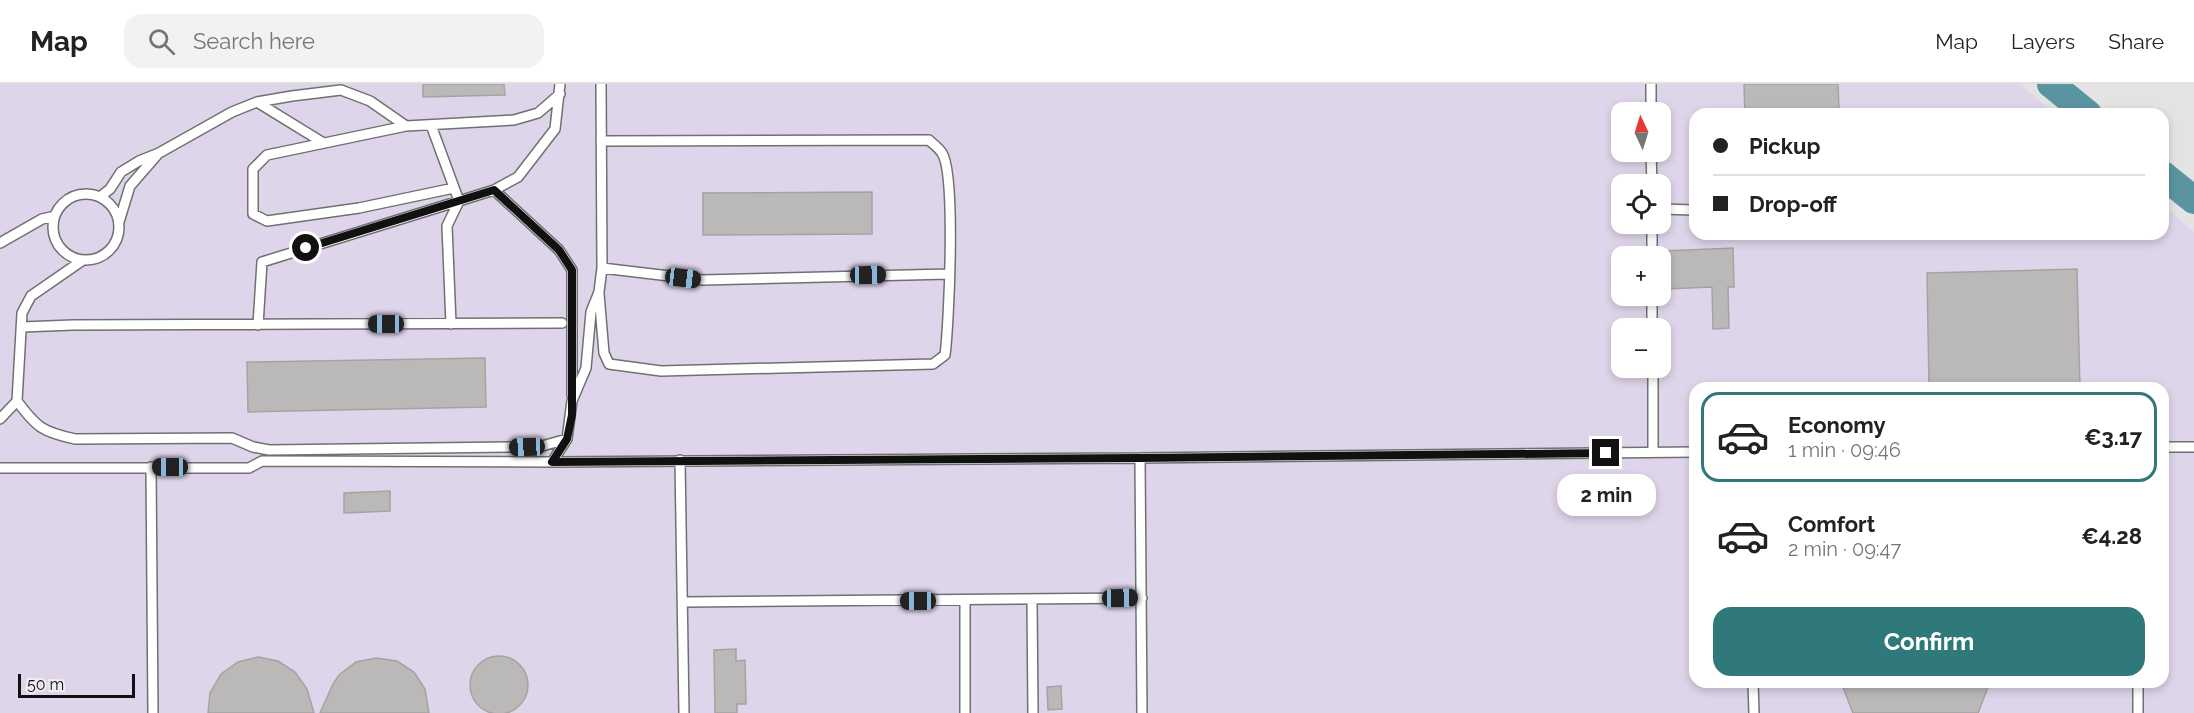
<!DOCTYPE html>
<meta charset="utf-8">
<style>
body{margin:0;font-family:Raleway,sans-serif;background:#f2f2f2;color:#222;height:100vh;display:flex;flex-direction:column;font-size:22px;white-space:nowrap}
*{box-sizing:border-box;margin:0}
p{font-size:20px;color:#767676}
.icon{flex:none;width:33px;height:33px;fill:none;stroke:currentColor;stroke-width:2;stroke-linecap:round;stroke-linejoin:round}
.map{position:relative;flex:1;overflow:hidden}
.details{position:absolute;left:1689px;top:298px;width:480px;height:306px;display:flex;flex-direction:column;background:#fff;border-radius:18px;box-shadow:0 3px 9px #0003}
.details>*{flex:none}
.banner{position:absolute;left:1689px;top:24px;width:480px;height:132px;border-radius:18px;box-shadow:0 3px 9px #0003;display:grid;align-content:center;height:132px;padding:0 24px;background:#fff}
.needle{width:39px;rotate:356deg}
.controls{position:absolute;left:1611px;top:18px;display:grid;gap:12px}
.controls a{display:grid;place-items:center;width:60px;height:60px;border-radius:12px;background:#fff;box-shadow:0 3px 9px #0003;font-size:30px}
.scale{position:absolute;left:18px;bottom:15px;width:117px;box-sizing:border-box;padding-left:6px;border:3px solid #111;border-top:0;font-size:16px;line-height:21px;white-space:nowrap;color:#111;-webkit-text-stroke:4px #f0f0f2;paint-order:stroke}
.end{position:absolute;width:27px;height:27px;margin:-14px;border:8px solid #111;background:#fff;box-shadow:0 0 0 3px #fff}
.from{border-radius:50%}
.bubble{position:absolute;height:42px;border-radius:18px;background:#fff;box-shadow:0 3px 9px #0003;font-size:20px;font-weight:700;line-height:42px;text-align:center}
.car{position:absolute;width:18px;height:36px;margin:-18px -9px;border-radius:8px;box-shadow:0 0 4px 2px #0007;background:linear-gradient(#222 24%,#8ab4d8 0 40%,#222 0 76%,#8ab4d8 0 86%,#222 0)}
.banner b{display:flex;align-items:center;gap:21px;height:57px;font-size:22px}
.banner b+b{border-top:2px solid #e0e0e0}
.banner i{width:15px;height:15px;background:#222}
ul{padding:10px 0 0;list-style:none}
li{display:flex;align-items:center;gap:18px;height:90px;margin:0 12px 9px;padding:0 12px;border:3px solid transparent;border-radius:18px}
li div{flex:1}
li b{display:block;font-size:22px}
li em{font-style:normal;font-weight:700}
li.active{border-color:#2f797a}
li>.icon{width:54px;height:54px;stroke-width:1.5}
.cta{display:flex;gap:12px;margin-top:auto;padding:12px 24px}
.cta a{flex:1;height:69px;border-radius:18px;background:#2f797a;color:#fff;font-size:24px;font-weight:700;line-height:69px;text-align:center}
header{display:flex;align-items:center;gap:36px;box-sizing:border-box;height:84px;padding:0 30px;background:#fff;border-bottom:2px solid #e0e0e0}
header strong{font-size:28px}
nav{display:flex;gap:33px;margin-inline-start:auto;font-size:21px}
.search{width:420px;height:54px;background:#f2f2f2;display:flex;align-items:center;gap:15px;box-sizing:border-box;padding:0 21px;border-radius:18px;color:#767676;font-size:22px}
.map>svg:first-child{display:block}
.industrial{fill:#dfd5ea;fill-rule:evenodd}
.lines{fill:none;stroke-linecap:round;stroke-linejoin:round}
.river{stroke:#5b94a1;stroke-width:28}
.building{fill:#bab9b8;stroke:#a4a3a2;stroke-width:1.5}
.service-casing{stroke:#707071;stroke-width:12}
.service{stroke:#fff;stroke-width:9}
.route{stroke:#111;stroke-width:8}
</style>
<header>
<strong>Map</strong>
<div class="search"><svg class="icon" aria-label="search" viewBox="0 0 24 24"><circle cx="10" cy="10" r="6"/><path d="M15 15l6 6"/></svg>Search here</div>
<nav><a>Map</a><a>Layers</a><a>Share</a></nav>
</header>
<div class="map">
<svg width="2194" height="629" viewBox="0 0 2194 629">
<rect width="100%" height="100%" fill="#e3e3e4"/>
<path class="industrial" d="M0 0H2020L2055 30H1695V150H2163V121L2194 148V629H0ZM1622 28H1660V68H1622ZM1622 100H1660V140H1622ZM1622 172H1660V212H1622ZM1622 244H1660V284H1622ZM1695 304H2163V598H1695Z"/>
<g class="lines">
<path class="river" d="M2051 0 2088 30
M2163 91 2194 116"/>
</g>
<path class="building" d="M423 0H504L505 11 423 13Z
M1744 0H1838L1839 25 1785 26V30H1745Z
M872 108V150L703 151V109Z
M1733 164 1734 203H1728L1729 244 1713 245 1712 203 1665 205 1663 167Z
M2077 185 2080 304H1929L1927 189Z
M485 274 486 323 248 328 247 278Z
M390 407V427L344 429V409Z
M736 565V577L745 576 746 620H737V629H715L714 566Z
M470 601a29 29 0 1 1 58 0a29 29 0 1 1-58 0Z
M258 573 278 577 295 588 307 605 314 629H208L210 609 221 590 238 578Z
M376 574 397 577 414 588 425 605 429 629H320L333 600 339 591 356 578Z
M1841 598H1990L1978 629H1853Z
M1061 602 1062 625 1048 626 1047 603Z"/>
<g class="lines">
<defs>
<path id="service" d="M601 0 602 184 599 208 591 228 586 284 572 317 567 355 552 378 1140 374 1695 368
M1651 0V28
M257 18 322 58
M1651 68 1652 100
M454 104 359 124 267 137 253 130V85L267 71 406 42 514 36 538 29 560 10
M494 106 559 166 572 186V311
M53 143a33 33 0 1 1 66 0a33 33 0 1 1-66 0Z
M100 113 110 105 121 88 139 77 159 69 232 28 257 18 292 12 341 6 370 17 406 42
M1660 125 1695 126
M119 138 130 102 157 71
M1652 140V172
M0 159 42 135 55 132
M83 176 31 212 22 229 17 317C37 344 43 348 75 355L232 354 253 363 269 366 512 363 542 362 567 355
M602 184 703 196 949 190
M599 210 604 269 609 280 661 287 933 280 945 271C949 240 956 90 942 69 939 64 933 60 929 56L601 57
M1652 212V244
M451 240 447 142 459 117 494 106 518 93 555 45 560 0
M258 241 262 178 459 117 431 41
M22 243 73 241 562 239
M1653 284V368
M0 335 17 317
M2163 363H2194
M1140 374 1142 629
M680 376 684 629
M151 383 153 629
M0 384H249L262 377 552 378
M1032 516 1033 629
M965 517V629
M683 518 1142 514
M1753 598 1754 629
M2138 598V629"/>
</defs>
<use href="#service" class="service-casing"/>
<use href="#service" class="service"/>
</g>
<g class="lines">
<path class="route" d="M306 164 494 106 559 166 572 186V331L567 355 552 378 1140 374 1606 369"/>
</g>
</svg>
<div class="controls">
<a><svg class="needle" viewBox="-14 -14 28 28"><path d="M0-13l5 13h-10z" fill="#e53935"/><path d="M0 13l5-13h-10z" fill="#767676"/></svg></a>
<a><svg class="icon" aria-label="locate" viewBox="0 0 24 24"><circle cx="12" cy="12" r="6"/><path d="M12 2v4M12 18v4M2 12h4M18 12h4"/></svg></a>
<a>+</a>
<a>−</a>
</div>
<div class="scale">50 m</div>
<i class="end from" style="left:306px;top:164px"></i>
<i class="end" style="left:1606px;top:369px"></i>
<div class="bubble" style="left:1557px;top:390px;width:99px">2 min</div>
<i class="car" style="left:868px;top:191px;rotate:89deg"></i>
<i class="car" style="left:683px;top:194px;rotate:97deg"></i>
<i class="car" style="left:386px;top:240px;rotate:270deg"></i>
<i class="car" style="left:527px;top:363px;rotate:268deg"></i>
<i class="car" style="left:170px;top:383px;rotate:270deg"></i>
<i class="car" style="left:1120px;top:514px;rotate:89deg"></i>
<i class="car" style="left:918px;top:517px;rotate:270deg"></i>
<div class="banner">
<b><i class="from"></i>Pickup</b>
<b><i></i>Drop-off</b>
</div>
<section class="details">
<ul>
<li class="active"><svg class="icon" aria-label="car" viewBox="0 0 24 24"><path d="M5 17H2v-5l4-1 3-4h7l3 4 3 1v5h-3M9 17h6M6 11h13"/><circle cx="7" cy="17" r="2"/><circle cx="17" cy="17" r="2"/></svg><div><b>Economy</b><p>1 min · 09:46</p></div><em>€3.17</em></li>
<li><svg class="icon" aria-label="car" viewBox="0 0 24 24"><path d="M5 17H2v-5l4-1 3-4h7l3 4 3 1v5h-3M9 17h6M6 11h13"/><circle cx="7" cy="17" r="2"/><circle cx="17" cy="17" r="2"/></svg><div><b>Comfort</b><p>2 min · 09:47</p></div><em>€4.28</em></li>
</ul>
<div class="cta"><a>Confirm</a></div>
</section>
</div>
